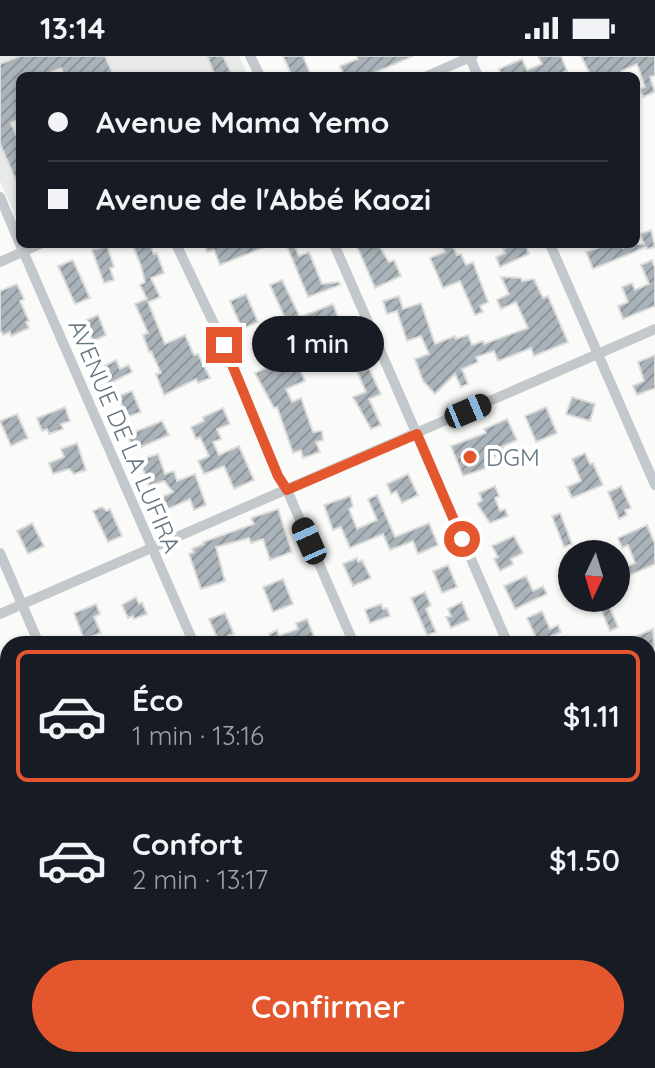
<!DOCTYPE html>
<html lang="fr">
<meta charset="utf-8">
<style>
body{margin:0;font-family:Quicksand,sans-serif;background:#20242c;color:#f1f3f6;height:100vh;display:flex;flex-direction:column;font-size:30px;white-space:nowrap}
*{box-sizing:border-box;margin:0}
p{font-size:26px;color:#9ea1a6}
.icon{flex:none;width:44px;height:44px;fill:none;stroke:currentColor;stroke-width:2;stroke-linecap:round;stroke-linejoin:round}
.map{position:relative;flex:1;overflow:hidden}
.details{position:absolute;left:0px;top:580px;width:656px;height:432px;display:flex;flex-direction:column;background:#171b24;border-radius:24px 24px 0 0;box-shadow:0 2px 6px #0004}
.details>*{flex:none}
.banner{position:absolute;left:16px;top:16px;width:624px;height:176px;border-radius:12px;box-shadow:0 2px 6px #0004;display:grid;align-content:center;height:176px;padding:0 32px;background:#171b24}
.needle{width:52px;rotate:184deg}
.fabs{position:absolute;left:558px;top:484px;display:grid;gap:16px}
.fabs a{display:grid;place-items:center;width:72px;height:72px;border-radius:50%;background:#171b24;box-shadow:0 2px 6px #0004;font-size:40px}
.end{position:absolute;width:36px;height:36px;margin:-18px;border:10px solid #e4572e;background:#fff;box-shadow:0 0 0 4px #fff}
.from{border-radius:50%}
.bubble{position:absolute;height:56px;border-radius:28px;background:#171b24;box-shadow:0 2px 6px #0004;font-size:26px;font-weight:600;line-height:56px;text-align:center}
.car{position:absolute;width:24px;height:48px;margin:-24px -12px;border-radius:10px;box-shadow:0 0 6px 2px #0007;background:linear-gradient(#222 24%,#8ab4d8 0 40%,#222 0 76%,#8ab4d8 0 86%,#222 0)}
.banner b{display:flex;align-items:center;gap:28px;height:76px;font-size:30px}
.banner b+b{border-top:2px solid #363941}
.banner i{width:20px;height:20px;background:#f1f3f6}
ul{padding:14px 0 0;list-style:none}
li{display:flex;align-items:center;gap:24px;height:132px;margin:0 16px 12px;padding:0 16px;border:4px solid transparent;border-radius:12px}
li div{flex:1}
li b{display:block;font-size:30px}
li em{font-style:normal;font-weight:600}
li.current{border-color:#e4572e}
li>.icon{width:72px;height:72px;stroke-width:1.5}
.primary-button{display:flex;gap:16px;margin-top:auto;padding:16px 32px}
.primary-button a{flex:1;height:92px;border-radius:48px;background:#e4572e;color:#fff;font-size:32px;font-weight:600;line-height:92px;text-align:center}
.status{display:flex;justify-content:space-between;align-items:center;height:56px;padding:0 40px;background:#171b24;direction:ltr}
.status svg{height:22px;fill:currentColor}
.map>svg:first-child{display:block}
.built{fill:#e8e9e9}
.building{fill:url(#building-hatch);stroke:#dcdcda;stroke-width:2}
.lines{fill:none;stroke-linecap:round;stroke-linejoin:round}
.minor{stroke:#c3c8cc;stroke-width:10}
.route{stroke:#e4572e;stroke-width:10}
.poi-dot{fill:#e4572e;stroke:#fff;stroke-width:3}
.labels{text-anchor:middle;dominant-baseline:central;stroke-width:8;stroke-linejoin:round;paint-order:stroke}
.street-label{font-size:24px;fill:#657683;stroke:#fff}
.poi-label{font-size:24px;fill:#657683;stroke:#fff;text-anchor:start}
</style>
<div class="status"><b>13:14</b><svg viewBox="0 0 49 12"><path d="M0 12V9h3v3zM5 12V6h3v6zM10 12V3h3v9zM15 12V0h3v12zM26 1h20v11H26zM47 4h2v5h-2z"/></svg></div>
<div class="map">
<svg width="655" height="1012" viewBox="0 0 655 1012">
<defs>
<pattern id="building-hatch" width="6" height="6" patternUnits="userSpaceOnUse" patternTransform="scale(2)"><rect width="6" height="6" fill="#aab3b9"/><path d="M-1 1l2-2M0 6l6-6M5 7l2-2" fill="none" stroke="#8e969c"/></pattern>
</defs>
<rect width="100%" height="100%" fill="#fafaf8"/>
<path class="built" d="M0 0H239L248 20H20V171L0 125Z"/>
<path class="building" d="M19 0H105L114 20H64L61 12 43 20H20V63L11 67 20 88V134L0 88V8Z
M207 0H223L233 20H215Z
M283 0H303L311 20H292Z
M357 0H413L367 20H344L340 10 358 3Z
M538 0H561L567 15 556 20H502L499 13 522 3 527 14 542 8Z
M581 0H655V19L650 21 655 36 643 41 640 33 645 31 637 8 621 15 623 20H591Z
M651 174 655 191 647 193 646 191 593 213 586 196 609 188H621L623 192 630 188H644L640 178Z
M132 188H150L154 198 157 197 164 217 151 222 160 241 148 246 165 288 185 279 194 299 198 298 210 322 198 327 196 323 164 339 156 318 161 317 151 295 149 296 143 279 148 277 135 248 147 243 140 229 145 226 141 210Z
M204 188H272L220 209 214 194 207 196Z
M286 188H294L299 200 309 196 322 228 339 226 340 229 308 241Z
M356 188H378L389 206 394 204 401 220 375 232Z
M441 188H452L457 199 461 198 466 209 473 206 488 246 480 250 483 256 475 259 460 225 443 232 430 202 445 196Z
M515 188H525L529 198 500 211 496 201 505 197 503 193Z
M107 190 114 211 110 212 114 224 104 227 92 194Z
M73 204 90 242 75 248 58 210Z
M652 204 655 212V250L623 263 618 250 628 246 622 231 632 227 635 234 649 228 641 209Z
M501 221 521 222 522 225 534 223 543 242 548 240 568 286 534 300 531 292 498 305 494 295 476 301 478 306 462 313 468 328 461 331 455 318 435 338 423 325 415 303 429 298 421 280 407 285 397 255 387 258 383 245 399 240 403 253 421 247 435 288 455 280 456 283 468 279 472 289 483 285 484 288 528 272 516 246 501 253 497 244 509 238Z
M282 224 300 261 333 248 354 302 338 310 333 299 300 313 305 325 286 333 292 346 301 342 313 376 322 375 323 384 316 386 320 396 303 402 301 394 293 397 277 351 274 352 255 317 269 311 257 286 280 276 276 266 284 260 270 229Z
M17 228 24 243 20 245 29 265 26 266 29 272 11 280 10 276 3 279 0 273V235Z
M246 238 258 266 242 273 230 245Z
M98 259 106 279 93 285 84 265Z
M655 299V332L637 339 633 330 644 325 638 306Z
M116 304 120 313 129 309 132 316 109 328 101 312Z
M367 308 381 338 369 343 381 369 371 373 353 341 366 336 356 313Z
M132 335 141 356 127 361 118 340Z
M572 341 595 348 590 365 566 358Z
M65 351 70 365 61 368 63 373 49 378 47 373 42 375 37 362Z
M546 351 557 377 536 386 525 360Z
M223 352 230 368 217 373 221 383 213 386 219 399 239 390 254 424 234 433 224 410 204 418 198 405 209 400 200 381 196 383 191 371 204 365 203 361Z
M17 358 28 382 11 390 0 365Z
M507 363 517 384 503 390 505 396 487 404 490 411 463 420 451 390 486 377 484 373Z
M162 365 169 379 134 394 127 379Z
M77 387 86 414 74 418 69 413 53 418 49 407 64 401 61 393Z
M585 397 590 408 593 407 603 429 572 442 567 431 581 425 572 403Z
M158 398 165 418 174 415 177 425 195 418 206 449 194 454 190 443 163 455 157 443 173 436 164 425 149 430 140 404Z
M408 418 418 439 402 447 396 435 391 438 387 428Z
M495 430 499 440 495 442 500 455 505 453 508 460 490 467 477 448 482 444 479 437Z
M621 430 631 452 625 454 627 459 619 463 608 436Z
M377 439 395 481 429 467 438 489 418 498 413 485 390 494 383 478 350 492 341 471 333 474 324 449 350 440 353 450 349 453 357 473 377 464 368 443Z
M102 451 107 455 110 453 122 480 108 486 93 455Z
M278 453 292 496 270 504 263 483 251 487 249 482 216 491 225 525 201 533 189 498 194 496 192 493 204 488 203 486 254 468 251 462Z
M560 457 572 488 564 491 552 460Z
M32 467 44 490 28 498 17 475Z
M647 469 655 488V508L628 520 624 512 635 507 628 489 622 492 618 482Z
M514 480 523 497 511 503 513 508 500 515 494 503 498 501 492 490Z
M357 502 358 506 362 504 371 522 353 530 343 508Z
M448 509 457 531 442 537 433 515Z
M526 520 533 535 543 530 547 538 515 553 504 530Z
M283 523 293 548 273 556 263 531Z
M425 536 431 549 426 553 436 576 427 579 411 542Z
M136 541 139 548 142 546 147 558 134 563 133 560 128 562 122 549Z
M607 545 618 571 610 575 599 549Z
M462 546 469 564 451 572 446 561 451 560 448 553Z
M96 548 100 558 94 561 101 577 84 583 74 557Z
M381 548 383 553 387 552 390 560 370 567 365 554Z
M542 555 550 573 558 569 561 576 538 586 527 562Z
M225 557 234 578 218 584 209 563Z
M307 563 317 588H300L298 582 283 588H273L269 578 277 574 279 580 298 573 296 567Z
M653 573 655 598 648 601V588H618Z
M115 1004H152L155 1012H96Z
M404 1004H443L428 1012H409Z"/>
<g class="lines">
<path class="minor" d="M250 0 260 20
M469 0 478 20
M427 20 473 0
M0 141 20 188
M20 188 194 588
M176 188 224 289 278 420 287 434 354 588
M334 188 508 588
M550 188 655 429
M0 206 40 188
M0 497 39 588
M0 558 655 273
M648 814 655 811
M648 910 655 926
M0 912 8 930
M41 1004 44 1012
M379 1004 382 1012
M537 1004 540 1012
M198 1012 217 1004"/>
</g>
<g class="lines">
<path class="route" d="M224 289 278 420 287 434 417 378 462 483"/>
</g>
<circle class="poi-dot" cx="470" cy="401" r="8"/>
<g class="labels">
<g class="street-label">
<text transform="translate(125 380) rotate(67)">AVENUE DE LA LUFIRA</text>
</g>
<g class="poi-label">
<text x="486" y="401">DGM</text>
</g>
</g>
</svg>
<div class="fabs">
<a><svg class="needle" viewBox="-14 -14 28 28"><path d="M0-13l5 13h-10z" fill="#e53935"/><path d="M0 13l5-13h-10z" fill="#9ea1a6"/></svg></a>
</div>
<i class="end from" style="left:462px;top:483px"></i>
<i class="end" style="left:224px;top:289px"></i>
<div class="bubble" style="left:252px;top:260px;width:132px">1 min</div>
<i class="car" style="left:468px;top:355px;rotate:67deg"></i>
<i class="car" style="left:309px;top:485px;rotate:336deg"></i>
<div class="banner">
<b><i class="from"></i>Avenue Mama Yemo</b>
<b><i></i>Avenue de l'Abbé Kaozi</b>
</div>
<section class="details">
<ul>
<li class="current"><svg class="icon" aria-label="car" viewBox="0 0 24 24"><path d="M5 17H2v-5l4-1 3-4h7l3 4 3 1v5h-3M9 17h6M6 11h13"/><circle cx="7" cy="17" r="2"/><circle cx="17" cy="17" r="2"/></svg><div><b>Éco</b><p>1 min · 13:16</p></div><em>$1.11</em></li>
<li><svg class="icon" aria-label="car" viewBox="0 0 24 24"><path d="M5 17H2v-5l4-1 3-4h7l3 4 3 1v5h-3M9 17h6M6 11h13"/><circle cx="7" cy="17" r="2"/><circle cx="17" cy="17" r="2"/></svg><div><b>Confort</b><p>2 min · 13:17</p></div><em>$1.50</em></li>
</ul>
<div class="primary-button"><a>Confirmer</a></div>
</section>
</div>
